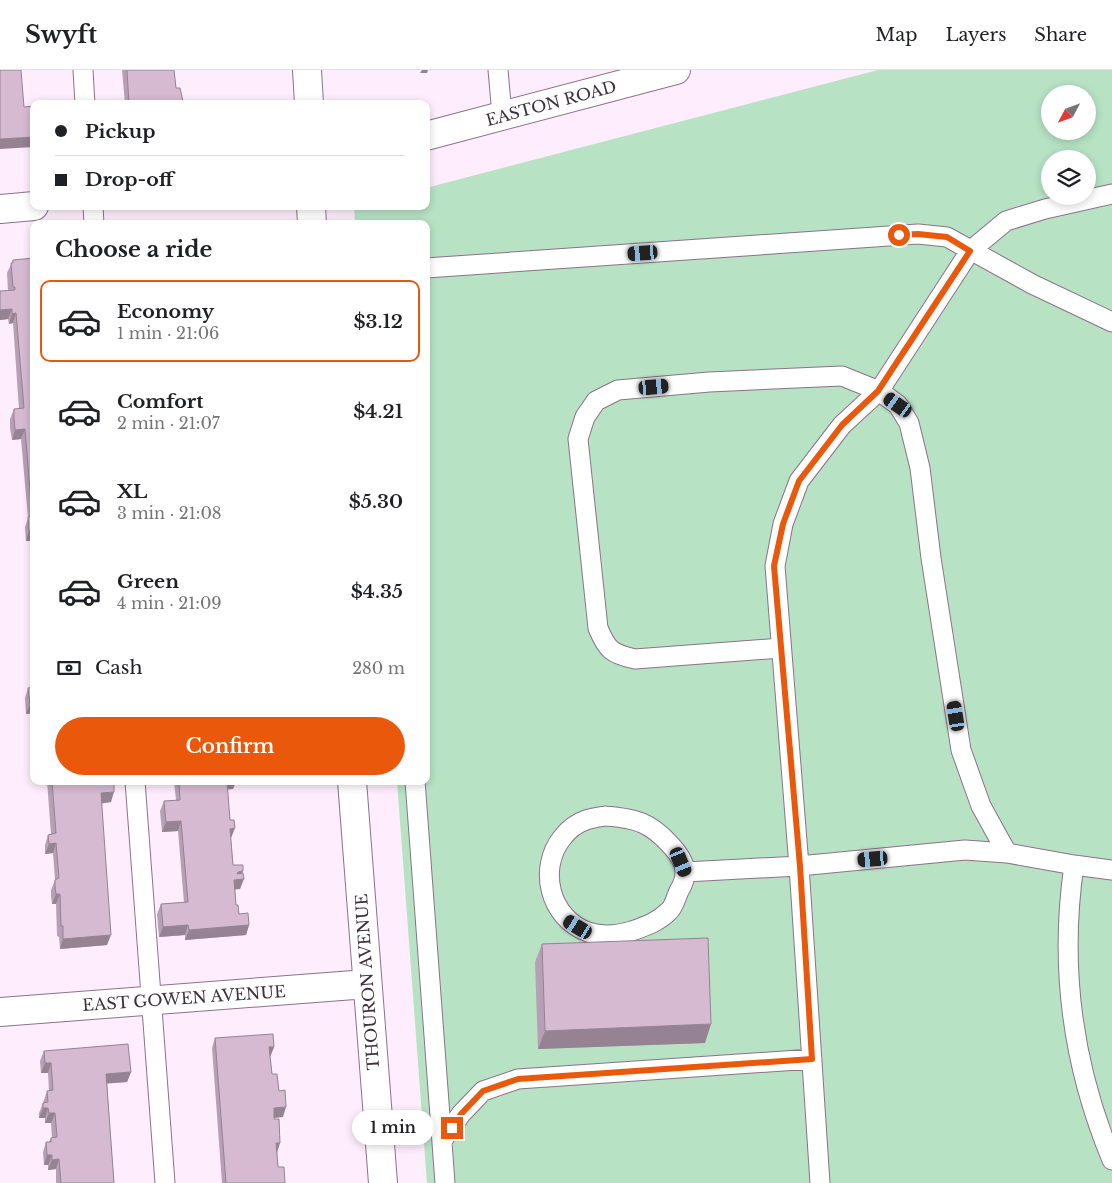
<!DOCTYPE html>
<meta charset="utf-8">
<style>
body{margin:0;font-family:"Libre Baskerville",serif;background:#f6f6f6;color:#202124;height:100vh;display:flex;flex-direction:column;font-size:19px;white-space:nowrap}
*{box-sizing:border-box;margin:0}
p{font-size:16px;color:#757577}
.icon{flex:none;width:28px;height:28px;fill:none;stroke:currentColor;stroke-width:2;stroke-linecap:round;stroke-linejoin:round}
.map{position:relative;flex:1;overflow:hidden}
.drawer{position:absolute;left:30px;top:150px;width:400px;height:565px;display:flex;flex-direction:column;background:#fff;border-radius:10px;box-shadow:0 2px 8px #0003}
.drawer>*{flex:none}
.hud{position:absolute;left:30px;top:30px;width:400px;height:110px;border-radius:10px;box-shadow:0 2px 8px #0003;display:grid;align-content:center;height:110px;padding:0 25px;background:#fff}
.needle{width:32px;rotate:229deg}
.buttons{position:absolute;left:1041px;top:15px;display:grid;gap:10px}
.buttons a{display:grid;place-items:center;width:55px;height:55px;border-radius:50%;background:#fff;box-shadow:0 2px 8px #0003;font-size:25px}
.end{position:absolute;width:22px;height:22px;margin:-11px;border:6px solid #ea580c;background:#fff;box-shadow:0 0 0 2px #fff}
.from{border-radius:50%}
.bubble{position:absolute;height:35px;border-radius:18px;background:#fff;box-shadow:0 2px 8px #0003;font-size:16px;font-weight:600;line-height:35px;text-align:center}
.car{position:absolute;width:15px;height:30px;margin:-15px -8px;border-radius:6px;box-shadow:0 0 4px 1px #0007;background:linear-gradient(#222 24%,#8ab4d8 0 40%,#222 0 76%,#8ab4d8 0 86%,#222 0)}
.hud b{display:flex;align-items:center;gap:18px;height:48px;font-size:19px}
.hud b+b{border-top:1px solid #e0e0e0}
.hud i{width:12px;height:12px;background:#202124}
ul{padding:0;list-style:none}
li{display:flex;align-items:center;gap:15px;height:82px;margin:0 10px 8px;padding:0 15px;border:2px solid transparent;border-radius:10px}
li div{flex:1}
li b{display:block;font-size:19px}
li em{font-style:normal;font-weight:600}
li.active{border-color:#ea580c}
li>.icon{width:45px;height:45px;stroke-width:1.5}
h2{padding:0 25px;font-size:22px;line-height:60px}
.pay{display:flex;align-items:center;gap:12px;height:55px;padding:0 25px;font-size:19px}
.pay p{margin-inline-start:auto}
.primary-button{display:flex;gap:10px;margin-top:auto;padding:10px 25px}
.primary-button a{flex:1;height:58px;border-radius:30px;background:#ea580c;color:#fff;font-size:20px;font-weight:600;line-height:58px;text-align:center}
header{display:flex;align-items:center;gap:30px;box-sizing:border-box;height:70px;padding:0 25px;background:#fff;border-bottom:1px solid #e0e0e0}
header strong{font-size:24px}
nav{display:flex;gap:28px;margin-inline-start:auto;font-size:18px}
.map>svg:first-child{display:block}
.green{fill:#b7e2c4;fill-rule:evenodd}
.lines{fill:none;stroke-linecap:round;stroke-linejoin:round}
.lane-casing{stroke:#8b7289;stroke-width:21}
.street-casing{stroke:#8b7289;stroke-width:30}
.secondary-casing{stroke:#8b7289;stroke-width:30}
.lane{stroke:#fff;stroke-width:19}
.street{stroke:#fff;stroke-width:28}
.secondary{stroke:#fff;stroke-width:28}
.wall{fill:#b7a0b5}
.shaded-wall{fill:#958293}
.building{fill:#d5bad2;stroke:#958293}
.route{stroke:#ea580c;stroke-width:6}
.labels{text-anchor:middle;dominant-baseline:central;stroke-width:5;stroke-linejoin:round;paint-order:stroke}
.street-label{font-size:16px;fill:#3d323c;stroke:#fff}
</style>
<header>
<strong>Swyft</strong>
<nav><a>Map</a><a>Layers</a><a>Share</a></nav>
</header>
<div class="map">
<svg width="1112" height="1113" viewBox="0 0 1112 1113">
<rect width="100%" height="100%" fill="#feedfc"/>
<path class="green" d="M878 0H1112V1113H427L397 711H426V154H355L354 137 426 136V118ZM1050 24H1088V61H1050ZM1050 89H1088V126H1050Z"/>
<g class="lines">
<defs>
<path id="lane" d="M83 0 85 34
M498 0 502 45
M93 136 94 154
M426 198 918 164 947 167 1032 214 1112 252
M781 578 635 589C612 584 607 580 598 558L578 369 585 347 596 331 618 320 709 312 842 306 879 321 898 335 909 353 920 398 931 488 961 680 981 736 1007 783
M135 711 165 1113
M415 711 445 1113
M605 746C617 747 631 748 642 753 657 759 686 786 685 803 685 809 682 816 679 821 676 827 674 837 669 841 658 852 646 856 632 861 618 865 602 867 588 862 549 848 538 798 562 768 568 760 577 753 586 750 592 748 599 747 605 746Z
M1074 795C1059 898 1072 994 1112 1090
M685 802 799 796 965 780 1007 783 1074 795 1112 800
M442 1071 461 1044 483 1021 518 1009 812 989
M820 1113 799 796 775 496 783 454 799 411 842 355 879 321 970 181 1006 151 1045 139 1112 124"/>
<path id="street" d="M307 0 309 34
M311 136 312 154
M352 711 383 1113
M0 942 367 914"/>
<path id="secondary" d="M426 66 676 0
M0 139 34 136"/>
</defs>
<use href="#lane" class="lane-casing"/>
<use href="#street" class="street-casing"/>
<use href="#secondary" class="secondary-casing"/>
<use href="#lane" class="lane"/>
<use href="#street" class="street"/>
<use href="#secondary" class="secondary"/>
</g>
<path class="wall" d="M122 0H174L176 18 182 34H125Z
M34 188V516H33L30 471H26L25 457 28 448 21 369 12 370 10 358V349L14 339H19L13 253 9 254 8 249 0 250V221H8L7 203 13 190Z
M28 618 34 643 26 644 25 628Z
M47 711H107L111 732 101 733 107 875 60 879 59 867 57 866 56 834H52L51 826V820L55 810 53 783 45 784V775L48 765 51 764Z
M174 711H236L233 719H227L233 795 242 803 240 819H235L236 835 239 844 249 855 246 865 185 870V865L159 867 157 844 161 834 184 833 178 761 162 762 160 741 164 731 176 730Z
M542 874 705 973 538 979 535 892Z
M215 968 274 977 270 987 272 1004 279 1021 283 1047 274 1048 277 1082 278 1097 285 1113H222L212 978Z
M44 981 131 1002 127 1012 107 1013 114 1113H56V1099L48 1100V1095H44L43 1082 46 1072H49L51 1068H52L51 1053H45V1048H39V1043L43 1033 47 1021H49L48 1003H41L40 991Z"/>
<path class="shaded-wall" d="M422 0H428L427 3H420Z
M34 67V77L0 79V69Z
M12 239 8 249 0 250V240Z
M16 243 13 253 9 254 12 244Z
M25 359 21 369 12 370 15 360Z
M29 461H34L30 471H26Z
M30 634H34V643L26 644Z
M226 711H236L233 719 223 720Z
M114 722 111 732 97 734 101 723Z
M181 751 178 761 162 762 166 752Z
M235 758 231 768 230 759Z
M56 773 53 783 45 784 49 774Z
M243 801 240 809H244L240 819 230 820 238 802Z
M56 824H60L56 834H52Z
M188 855 185 865 159 867 163 857Z
M249 855 246 865 185 870 189 860Z
M111 865 107 875 60 879 63 869Z
M711 954 705 973 538 979 545 961Z
M269 977H274L270 987H265Z
M45 993H51L48 1003H41Z
M131 1002 127 1012 102 1014 106 1004Z
M286 1037 283 1047 270 1048 274 1038Z
M43 1038H48L45 1048H39Z
M49 1043H55L51 1053H45Z
M276 1073H280L277 1083Z
M47 1085H52L48 1095H44Z
M59 1089 56 1099 48 1100 52 1090Z"/>
<path class="building" d="M0 0H21L24 37 34 36V67L0 69Z
M127 0H174L176 18H180L183 31 181 34H129Z
M34 188V462V461H29L28 447 32 446 25 359 15 360 14 348V339L24 338 16 243 12 244V239L0 240V221L15 220V217H13L11 193H13V190Z
M34 617V634H30L28 618Z
M52 711H107V714H114V722L101 723 111 865 63 869V856H61L60 824H56L55 816V810L59 808 56 773 49 774 48 765 56 763Z
M179 711H227L230 750H234L235 758 230 759 233 795H243V801L238 802 237 804 243 803 244 809 234 810 236 835H238L239 844 248 843 249 855 189 860 188 855 163 857 161 834 188 832 181 751 166 752 164 731 180 730Z
M708 868 711 954 545 961 542 874Z
M273 964 274 977H269L272 1004H277L279 1021 285 1020 286 1037 274 1038V1049H279L280 1073H276L278 1097H284L285 1113H226L215 968Z
M128 974 131 1002 106 1004 114 1113H61L59 1089 52 1090V1085H47L46 1072H51V1068L57 1067 55 1043H49L48 1038H43V1033L48 1032 47 1021 53 1020 51 993H45L44 981Z"/>
<g class="lines">
<path class="route" d="M452 1058 461 1044 483 1021 518 1009 812 989 800 796 774 496 783 454 799 411 842 355 878 321 970 181 947 167 918 164 899 165"/>
</g>
<g class="labels">
<g class="street-label">
<text transform="translate(551 33) rotate(-15)">EASTON ROAD</text>
<text transform="translate(367 912) rotate(-94)">THOURON AVENUE</text>
<text transform="translate(184 928) rotate(-4)">EAST GOWEN AVENUE</text>
</g>
</g>
</svg>
<div class="buttons">
<a><svg class="needle" viewBox="-14 -14 28 28"><path d="M0-13l5 13h-10z" fill="#e53935"/><path d="M0 13l5-13h-10z" fill="#757577"/></svg></a>
<a><svg class="icon" aria-label="layers" viewBox="0 0 24 24"><path d="M12 4l9 5-9 5-9-5zM3 14l9 5 9-5"/></svg></a>
</div>
<i class="end from" style="left:899px;top:165px"></i>
<i class="end" style="left:452px;top:1058px"></i>
<div class="bubble" style="left:352px;top:1040px;width:82px">1 min</div>
<i class="car" style="left:643px;top:183px;rotate:266deg"></i>
<i class="car" style="left:654px;top:317px;rotate:85deg"></i>
<i class="car" style="left:898px;top:335px;rotate:305deg"></i>
<i class="car" style="left:956px;top:646px;rotate:351deg"></i>
<i class="car" style="left:873px;top:789px;rotate:265deg"></i>
<i class="car" style="left:681px;top:792px;rotate:157deg"></i>
<i class="car" style="left:578px;top:857px;rotate:301deg"></i>
<div class="hud">
<b><i class="from"></i>Pickup</b>
<b><i></i>Drop-off</b>
</div>
<section class="drawer">
<h2>Choose a ride</h2>
<ul>
<li class="active"><svg class="icon" aria-label="car" viewBox="0 0 24 24"><path d="M5 17H2v-5l4-1 3-4h7l3 4 3 1v5h-3M9 17h6M6 11h13"/><circle cx="7" cy="17" r="2"/><circle cx="17" cy="17" r="2"/></svg><div><b>Economy</b><p>1 min · 21:06</p></div><em>$3.12</em></li>
<li><svg class="icon" aria-label="car" viewBox="0 0 24 24"><path d="M5 17H2v-5l4-1 3-4h7l3 4 3 1v5h-3M9 17h6M6 11h13"/><circle cx="7" cy="17" r="2"/><circle cx="17" cy="17" r="2"/></svg><div><b>Comfort</b><p>2 min · 21:07</p></div><em>$4.21</em></li>
<li><svg class="icon" aria-label="car" viewBox="0 0 24 24"><path d="M5 17H2v-5l4-1 3-4h7l3 4 3 1v5h-3M9 17h6M6 11h13"/><circle cx="7" cy="17" r="2"/><circle cx="17" cy="17" r="2"/></svg><div><b>XL</b><p>3 min · 21:08</p></div><em>$5.30</em></li>
<li><svg class="icon" aria-label="car" viewBox="0 0 24 24"><path d="M5 17H2v-5l4-1 3-4h7l3 4 3 1v5h-3M9 17h6M6 11h13"/><circle cx="7" cy="17" r="2"/><circle cx="17" cy="17" r="2"/></svg><div><b>Green</b><p>4 min · 21:09</p></div><em>$4.35</em></li>
</ul>
<div class="pay"><svg class="icon" aria-label="cash" viewBox="0 0 24 24"><path d="M3 7h18v10H3z"/><circle cx="12" cy="12" r="2"/></svg>Cash<p>280 m</p></div>
<div class="primary-button"><a>Confirm</a></div>
</section>
</div>
